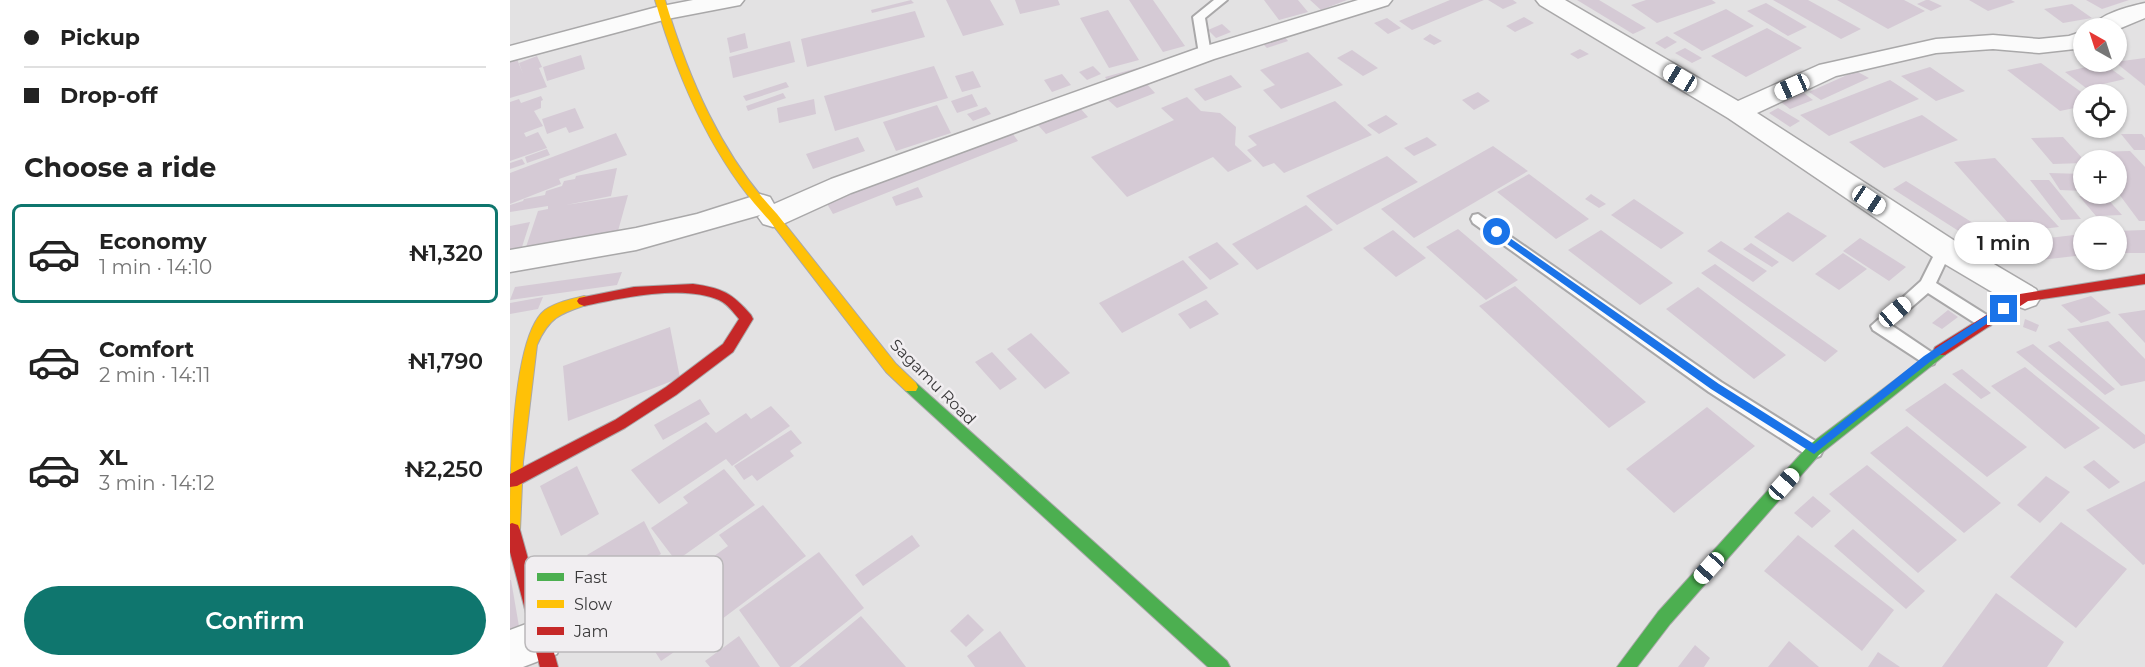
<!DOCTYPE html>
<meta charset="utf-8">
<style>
body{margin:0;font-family:Montserrat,sans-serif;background:#f6f6f6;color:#222;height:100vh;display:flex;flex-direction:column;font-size:22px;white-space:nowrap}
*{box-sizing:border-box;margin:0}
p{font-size:20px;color:#767676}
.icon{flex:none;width:33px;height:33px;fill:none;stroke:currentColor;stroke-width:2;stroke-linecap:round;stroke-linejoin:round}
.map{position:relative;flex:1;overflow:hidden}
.drawer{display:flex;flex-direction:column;background:#fff;width:510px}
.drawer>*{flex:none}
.guide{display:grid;align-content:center;height:132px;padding:0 24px;background:#fff}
.needle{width:39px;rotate:321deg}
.controls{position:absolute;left:1563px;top:18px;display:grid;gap:12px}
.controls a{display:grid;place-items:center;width:54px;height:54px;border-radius:50%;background:#fff;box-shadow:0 2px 4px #0004;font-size:30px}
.end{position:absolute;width:27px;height:27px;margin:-14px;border:8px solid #1a73e8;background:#fff;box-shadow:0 0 0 3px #fff}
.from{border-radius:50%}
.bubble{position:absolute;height:42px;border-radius:21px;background:#fff;box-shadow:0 2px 4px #0004;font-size:20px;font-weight:600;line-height:42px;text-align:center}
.car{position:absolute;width:18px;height:36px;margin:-18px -9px;border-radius:8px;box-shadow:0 0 4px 2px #0007;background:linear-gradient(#fff 24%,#345 0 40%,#fff 0 76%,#345 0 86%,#fff 0)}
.guide b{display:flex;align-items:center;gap:21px;height:57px;font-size:22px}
.guide b+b{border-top:2px solid #e0e0e0}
.guide i{width:15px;height:15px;background:#222}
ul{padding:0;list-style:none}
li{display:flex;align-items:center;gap:18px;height:99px;margin:0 12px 9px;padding:0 12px;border:3px solid transparent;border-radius:9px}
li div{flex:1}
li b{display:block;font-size:22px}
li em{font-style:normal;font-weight:600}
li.on{border-color:#0f766e}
li>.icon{width:54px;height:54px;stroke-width:1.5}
h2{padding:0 24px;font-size:27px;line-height:72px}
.cta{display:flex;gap:12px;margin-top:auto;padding:12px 24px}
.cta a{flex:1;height:69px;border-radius:36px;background:#0f766e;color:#fff;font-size:24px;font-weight:600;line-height:69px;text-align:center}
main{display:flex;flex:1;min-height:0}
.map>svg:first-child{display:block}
.building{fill:#d5cad5}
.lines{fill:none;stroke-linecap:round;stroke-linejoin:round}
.lane-casing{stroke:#a9a8a9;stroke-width:4}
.street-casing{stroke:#a9a8a9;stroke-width:3}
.fast-casing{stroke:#a9a8a9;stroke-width:2}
.slow-casing{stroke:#a9a8a9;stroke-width:2}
.jam-casing{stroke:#a9a8a9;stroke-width:2}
.lane{fill:#fbfbfb;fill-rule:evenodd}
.street{fill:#fbfbfb;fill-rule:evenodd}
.fast{fill:#4caf50;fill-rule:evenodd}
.slow{fill:#ffc107;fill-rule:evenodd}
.jam{fill:#c62828;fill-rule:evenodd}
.route{fill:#1a73e8}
.labels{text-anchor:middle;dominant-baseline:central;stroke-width:5;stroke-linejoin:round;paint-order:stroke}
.street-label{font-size:16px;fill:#3a393a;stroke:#f1eef1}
.key{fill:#f1eef1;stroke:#bab8ba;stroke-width:1.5}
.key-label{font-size:16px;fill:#3a393a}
</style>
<main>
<section class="drawer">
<div class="guide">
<b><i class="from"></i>Pickup</b>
<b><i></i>Drop-off</b>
</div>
<h2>Choose a ride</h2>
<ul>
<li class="on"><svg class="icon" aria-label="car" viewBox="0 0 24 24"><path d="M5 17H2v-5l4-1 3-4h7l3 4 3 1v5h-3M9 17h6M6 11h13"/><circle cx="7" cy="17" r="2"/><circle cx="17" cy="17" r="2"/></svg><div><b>Economy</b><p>1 min · 14:10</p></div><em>₦1,320</em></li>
<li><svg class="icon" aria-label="car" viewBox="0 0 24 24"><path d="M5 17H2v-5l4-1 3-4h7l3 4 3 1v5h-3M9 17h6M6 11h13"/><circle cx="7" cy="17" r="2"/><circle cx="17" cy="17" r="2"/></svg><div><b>Comfort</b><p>2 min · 14:11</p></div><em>₦1,790</em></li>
<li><svg class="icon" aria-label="car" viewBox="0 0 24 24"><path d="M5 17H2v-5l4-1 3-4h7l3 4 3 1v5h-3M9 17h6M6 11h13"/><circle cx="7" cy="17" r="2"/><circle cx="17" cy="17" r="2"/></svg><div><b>XL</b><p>3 min · 14:12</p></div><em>₦2,250</em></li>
</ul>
<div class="cta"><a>Confirm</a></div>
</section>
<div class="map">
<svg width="1635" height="667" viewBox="0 0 1635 667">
<rect width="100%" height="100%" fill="#e3e2e3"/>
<path class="building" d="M401 0 404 3 362 13 361 10Z
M436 0H480L494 25 453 36Z
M505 0H548L550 5 510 14Z
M619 0H643L675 46 653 52Z
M754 0H788L798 12 769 20Z
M800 0H837L811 10Z
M940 0H974L902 30 889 21Z
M978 0H1003L1007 3 993 9Z
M1067 0H1089L1136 28 1123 34Z
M1136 0H1202L1206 3 1147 23 1121 5Z
M1263 0H1298L1351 29 1331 39Z
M1327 0H1394L1415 11 1378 29Z
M1416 0H1419L1432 6 1421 11 1407 4Z
M1459 0H1501L1505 2 1478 11Z
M1576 0H1619L1592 9Z
M1256 3 1297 27 1278 36 1237 11Z
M1562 4 1582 18 1553 23 1534 9Z
M1216 9 1244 26 1192 51 1163 33Z
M598 10 629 60 599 68 570 18Z
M405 11 415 37 297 67 291 39Z
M1014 17 1024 23 1005 32 996 26Z
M877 18 891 28 878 34 864 23Z
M712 24 721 32 706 38 698 30Z
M1257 28 1292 48 1236 77 1201 56Z
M235 33 238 48 220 53 217 38Z
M920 34 932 41 924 45 913 39Z
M774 36 778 41 757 48 752 43Z
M1157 36 1167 42 1155 49 1145 43Z
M280 41 285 62 223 78 219 57Z
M1175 48 1192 58 1182 63 1165 53Z
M1070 49 1079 54 1068 59 1060 54Z
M842 50 868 68 853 76 827 58Z
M798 52 833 85 771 109 753 90 765 85 750 70Z
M71 55 75 69 37 81 33 67Z
M27 56 32 67 29 68 37 87 0 98V61L7 59 13 74 9 63Z
M1635 58V86L1605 62Z
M1531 63 1574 94V106L1550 111 1497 70Z
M1593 63 1615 79 1576 88 1555 72Z
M424 66 438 98 325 131 314 96Z
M583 66 591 74 577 80 569 72Z
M631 67 633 70 597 80 595 77Z
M1420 67 1455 91 1426 101 1391 76Z
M463 71 471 87 452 92 445 76Z
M1346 71 1359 78 1311 100 1299 92Z
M552 74 561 85 542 92 534 80Z
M721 75 732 87 695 101 684 89Z
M1380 80 1409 99 1319 136 1290 115Z
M276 82 279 87 236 101 233 96Z
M637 84 645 93 607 108 598 100Z
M968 92 980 101 964 110 952 100Z
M273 93 276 98 238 111 236 106Z
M1294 93 1303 100 1280 109 1271 102Z
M462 94 468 106 447 113 441 101Z
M31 96 33 100 31 101V108L24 111 33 126 14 133 16 137 28 132 37 148 0 161V102L9 99 11 103Z
M677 97 691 111 710 113 726 127 725 145 742 161 718 172 703 157 617 197 581 157 664 120 651 108Z
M304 99 306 114 269 123 267 108Z
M825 101 862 135 774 173 764 163 753 167 737 150 747 145 738 136Z
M427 105 441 133 386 151 373 122Z
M476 107 481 114 463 121 457 114Z
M65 108 74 128 59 133 56 127 37 134 32 119Z
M570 108 578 117 536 134 528 125Z
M1268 108 1290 121 1280 127 1259 113Z
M876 115 888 124 869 134 857 125Z
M1412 115 1448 140 1374 168 1339 142Z
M500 130 508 141 323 214 316 202Z
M106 133 117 155 49 179 51 184 0 204V173Z
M1611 134H1632L1635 138V150H1624Z
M348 137 355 151 303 169 296 154Z
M917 137 927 145 904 156 894 148Z
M1553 137 1574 160V163L1543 164 1521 138Z
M983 146 1018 171 904 238 871 209Z
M37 149 40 155 17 163 15 157Z
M1620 151 1635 167V221H1629L1606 190V160H1586L1580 152Z
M877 156 908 182 827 225 796 196Z
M1485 158 1549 227 1506 232 1444 162Z
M12 159 15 164 0 169V163Z
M107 168 101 196 56 205 118 195 108 231 15 250 28 211 38 209V206L0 212V205L13 201 14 199 35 195 36 191 52 186 54 181 65 179 66 176Z
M1539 173 1574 174V191L1550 190Z
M1019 174 1079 219 1046 239 987 192Z
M1520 180H1539L1571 219 1551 220Z
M1396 181 1471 228 1458 237 1383 189Z
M408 187 413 197 386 206 382 197Z
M1081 194 1096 204 1089 208 1075 199Z
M1594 195 1612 215 1586 216 1569 196Z
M1124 199 1174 233 1151 249 1101 215Z
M796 205 823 230 747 270 722 244Z
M1278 212 1317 236 1283 262 1244 237Z
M20 222 11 250 0 252V226Z
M948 229 1008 280 976 300 916 247Z
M883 230 916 258 886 277 853 248Z
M1091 230 1163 283 1130 305 1058 250Z
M1635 230V253H1606V231Z
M1564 235 1574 245V255L1506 263 1490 244Z
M1350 238 1396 267 1379 281 1333 251Z
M1211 241 1257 271 1243 282 1197 251Z
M707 242 729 264 700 280 678 257Z
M1241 243 1269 262 1262 267 1233 249Z
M1333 253 1357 269 1329 290 1305 274Z
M673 260 698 288 612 333 589 303Z
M1205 264 1328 351 1315 362 1191 273Z
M112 272 107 285 0 300 5 287Z
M1005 286 1136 402 1099 428 969 306Z
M1188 287 1276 355 1244 379 1156 309Z
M1581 296 1601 313 1571 323 1551 305Z
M33 297 28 309 0 314V303Z
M696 300 709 314 680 329 668 314Z
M1438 310 1448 317 1432 329 1422 323Z
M1635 310V343L1608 314Z
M1515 319 1529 325 1526 332 1513 327Z
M1598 321 1635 359V381L1611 386 1557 329Z
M160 327 170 378 58 421 53 366Z
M521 333 560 373 535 389 497 349Z
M1549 341 1605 389 1595 395 1538 346Z
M1523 344 1635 435V443L1624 449 1506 352Z
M482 352 507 379 490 390 465 362Z
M1515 367 1590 428 1555 449 1481 386Z
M1452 369 1481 393 1471 399 1442 374Z
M1435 383 1517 447 1477 477 1395 410Z
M190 399 200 414 153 440 144 425Z
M261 406 280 426 222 466 216 459 149 504 121 470 196 422 206 433 236 413 241 419Z
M1197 407 1245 446 1164 513 1116 469Z
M1397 426 1491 503 1454 533 1360 453Z
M281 430 292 443 280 451 284 456 247 481 242 475 234 480 224 466Z
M1584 460 1610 482 1599 489 1573 467Z
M1357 465 1447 540 1408 573 1319 494Z
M67 466 89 514 51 536 30 486Z
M214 469 245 505 166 561 141 528 178 503 173 497Z
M1536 476 1560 492 1530 523 1507 505Z
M1635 481V564L1633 565 1576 510Z
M1303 496 1321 511 1302 528 1284 513Z
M253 505 296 556 208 622 175 577 218 546 209 535Z
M134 521 151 554 65 607 54 584 83 567 77 555Z
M1551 522 1617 569 1566 628 1500 577Z
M1343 529 1415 591 1396 609 1324 546Z
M402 535 410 546 353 586 345 575Z
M1288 535 1384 610 1352 651 1254 571Z
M309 552 354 608 280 667H270L229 610Z
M167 568 202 626 151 661 144 650 153 644 125 596Z
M0 580H1L16 667H0Z
M1486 593 1554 642 1537 667H1432Z
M458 614 474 630 456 647 440 631Z
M351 616 396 667H289Z
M490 631 516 667H465L457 656Z
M229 636 250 667H200L195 661Z
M1279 641 1309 667H1258Z
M1185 645 1200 658 1194 667H1168Z
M1368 652 1390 667H1358Z"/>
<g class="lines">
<defs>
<path id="lane" d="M704 0H717L695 18 701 54 695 58 689 54 683 17Z
M968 214 1211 382 1310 444 1313 450 1310 456 1304 458 1298 456 1199 392 963 223 961 219 963 215Z
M1434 244 1439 245 1442 249 1426 283 1480 317 1482 321 1480 325 1474 327 1468 325 1418 293 1381 325 1424 354 1426 359 1424 364 1418 366 1363 330 1361 326 1411 281 1429 245Z"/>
<path id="street" d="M183 0H234L230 5 157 19 0 61V46L147 7Z
M848 0H882L878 5 704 59 341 193 273 224 263 227 253 224 248 217 250 215 126 250 0 272V250L126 228 187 214 250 194 260 197 264 204 321 179 686 49Z
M1026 0H1055L1228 101 1309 65 1426 39 1483 35 1529 39 1559 36 1574 31V48L1529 53 1483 49 1426 53 1326 76 1247 113 1445 241 1526 289 1531 297 1526 305 1515 309 1504 305 1423 257 1218 118 1030 5Z
M1635 3V18L1606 30V28H1581C1591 13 1618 7 1635 3Z
M32 618 47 624 53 639 47 654 13 667H0V630Z"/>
<path id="fast" d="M1430 346 1435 347 1437 351 1435 355 1309 455 1160 624 1127 667H1107L1148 612 1299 445Z
M401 381 406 383 717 661 720 667H698L396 391 394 387 396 383Z"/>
<path id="slow" d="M145 0H155C178 77 211 155 267 214L386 364 406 383 408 387 406 391H396L376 372 259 220C202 159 168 79 145 0Z
M74 296 79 298 81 301 79 304C50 314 40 316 27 345L13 462 10 530 8 535 2 537 0 536C0 490 0 337 35 310 47 302 61 299 74 296Z"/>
<path id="jam" d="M1635 274V284L1518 301 1435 355H1425L1423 351 1425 347 1510 294Z
M183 284C212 288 222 293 241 315L243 319 223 352 166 395 115 428 7 486 0 487V474L105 420 156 387 213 344 229 319C223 312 218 304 209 300 174 284 110 298 74 306L69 304 67 301 69 298 124 287Z
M2 523 8 525 10 530 48 667H30L0 552V524Z"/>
</defs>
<use href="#lane" class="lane-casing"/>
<use href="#street" class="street-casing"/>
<use href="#fast" class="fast-casing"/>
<use href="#slow" class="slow-casing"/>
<use href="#jam" class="jam-casing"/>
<use href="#lane" class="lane"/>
<use href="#street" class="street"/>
<use href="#fast" class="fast"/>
<use href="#slow" class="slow"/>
<use href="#jam" class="jam"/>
</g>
<path class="route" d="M987 229 1209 384 1304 444 1414 356 1491 306 1494 305 1499 309 1421 361 1304 454 1201 389 983 234 982 232Z"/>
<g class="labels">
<g class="street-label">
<text transform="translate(423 382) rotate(45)">Sagamu Road</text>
</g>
</g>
<rect x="15" y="556" width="198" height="96" rx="9" class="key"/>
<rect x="27" y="573" width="27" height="8" fill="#4caf50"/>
<rect x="27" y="600" width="27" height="8" fill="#ffc107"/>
<rect x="27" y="627" width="27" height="8" fill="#c62828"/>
<g class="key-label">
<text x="64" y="583">Fast</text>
<text x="64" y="610">Slow</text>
<text x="64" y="637">Jam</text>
</g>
</svg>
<div class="controls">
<a><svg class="needle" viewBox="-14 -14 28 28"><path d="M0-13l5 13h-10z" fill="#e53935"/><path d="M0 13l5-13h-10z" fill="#767676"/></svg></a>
<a><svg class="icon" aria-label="locate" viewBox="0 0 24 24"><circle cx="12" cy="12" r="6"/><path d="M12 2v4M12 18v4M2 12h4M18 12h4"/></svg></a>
<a>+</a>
<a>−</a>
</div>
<i class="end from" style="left:987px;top:232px"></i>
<i class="end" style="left:1494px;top:309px"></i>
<div class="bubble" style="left:1444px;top:222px;width:99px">1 min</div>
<i class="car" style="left:1170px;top:78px;rotate:301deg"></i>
<i class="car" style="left:1282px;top:87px;rotate:246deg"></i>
<i class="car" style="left:1359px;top:200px;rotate:124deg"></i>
<i class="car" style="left:1385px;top:312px;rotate:50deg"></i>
<i class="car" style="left:1274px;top:484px;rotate:42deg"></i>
<i class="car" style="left:1199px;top:568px;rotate:222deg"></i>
</div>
</main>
